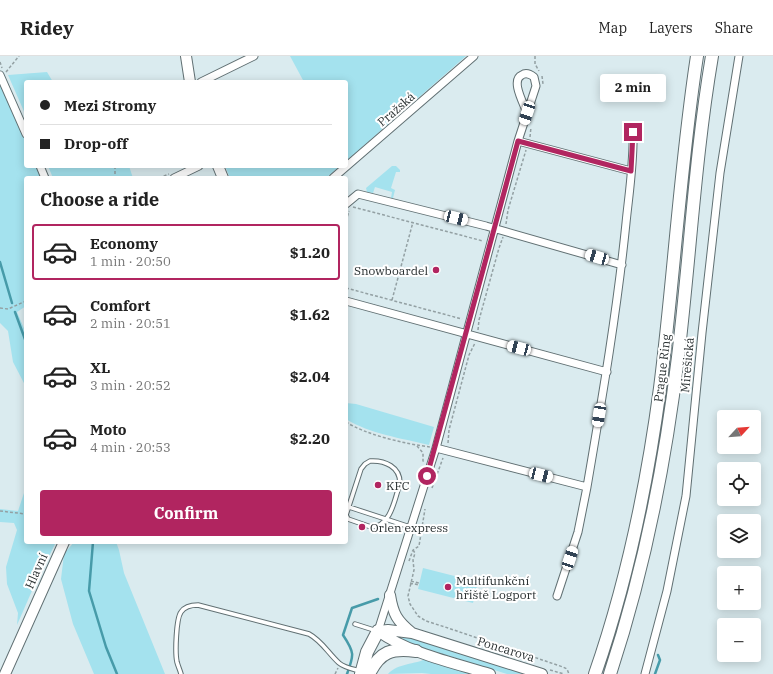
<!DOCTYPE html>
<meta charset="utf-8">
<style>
body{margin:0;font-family:"IBM Plex Serif",serif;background:#f6f6f6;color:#222;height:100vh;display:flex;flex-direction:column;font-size:15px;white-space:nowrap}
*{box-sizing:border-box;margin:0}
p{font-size:13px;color:#767676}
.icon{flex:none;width:22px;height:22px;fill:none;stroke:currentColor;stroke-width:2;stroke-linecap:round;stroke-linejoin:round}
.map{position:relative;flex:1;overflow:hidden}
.panel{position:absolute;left:24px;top:120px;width:324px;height:368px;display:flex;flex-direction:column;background:#fff;border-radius:4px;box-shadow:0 2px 10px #0003}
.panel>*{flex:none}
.banner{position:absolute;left:24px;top:24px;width:324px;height:88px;border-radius:4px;box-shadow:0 2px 10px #0003;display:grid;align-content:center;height:88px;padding:0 16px;background:#fff}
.needle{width:26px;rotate:64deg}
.tools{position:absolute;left:717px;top:354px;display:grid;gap:8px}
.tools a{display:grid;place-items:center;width:44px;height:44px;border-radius:4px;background:#fff;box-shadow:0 2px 10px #0003;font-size:20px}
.end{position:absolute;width:18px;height:18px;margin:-9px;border:5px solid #b12560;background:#fff;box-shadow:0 0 0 2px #fff}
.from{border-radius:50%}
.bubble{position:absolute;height:28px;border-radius:4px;background:#fff;box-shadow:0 2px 10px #0003;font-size:13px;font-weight:700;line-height:28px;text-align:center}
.car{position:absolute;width:12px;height:24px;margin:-12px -6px;border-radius:5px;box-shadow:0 0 3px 1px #0007;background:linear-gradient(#fff 24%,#345 0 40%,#fff 0 76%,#345 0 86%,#fff 0)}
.banner b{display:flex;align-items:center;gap:14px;height:38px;font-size:15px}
.banner b+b{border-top:1px solid #e0e0e0}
.banner i{width:10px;height:10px;background:#222}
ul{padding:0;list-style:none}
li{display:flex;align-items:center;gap:12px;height:56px;margin:0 8px 6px;padding:0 8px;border:2px solid transparent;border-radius:4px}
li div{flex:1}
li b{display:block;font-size:15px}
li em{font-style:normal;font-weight:700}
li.current{border-color:#b12560}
li>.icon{width:36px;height:36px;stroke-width:1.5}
h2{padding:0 16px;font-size:18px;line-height:48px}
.cta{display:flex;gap:8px;margin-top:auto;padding:8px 16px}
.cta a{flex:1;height:46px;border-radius:4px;background:#b12560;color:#fff;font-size:16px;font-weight:700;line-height:46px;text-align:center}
header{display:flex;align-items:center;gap:24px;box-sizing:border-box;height:56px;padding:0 20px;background:#fff;border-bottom:1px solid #e0e0e0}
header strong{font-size:19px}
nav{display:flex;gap:22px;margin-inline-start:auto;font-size:14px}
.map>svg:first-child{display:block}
.green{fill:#a4e2ee}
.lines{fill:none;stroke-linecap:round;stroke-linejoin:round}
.stream{stroke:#479ba9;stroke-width:2.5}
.lane-casing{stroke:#617073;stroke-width:5.5}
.street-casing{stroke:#617073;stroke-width:9}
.secondary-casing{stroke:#617073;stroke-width:12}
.highway-casing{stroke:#617073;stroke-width:14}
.path{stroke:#93a0a3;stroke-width:1.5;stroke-dasharray:3 2;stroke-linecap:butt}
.lane{stroke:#fff;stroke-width:3.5}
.street{stroke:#fff;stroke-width:7}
.secondary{stroke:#fff;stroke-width:10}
.highway{stroke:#fff;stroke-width:12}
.route{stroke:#b12560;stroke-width:5}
.poi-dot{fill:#b12560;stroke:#fff;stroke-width:1.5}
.labels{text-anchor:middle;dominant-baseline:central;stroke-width:4;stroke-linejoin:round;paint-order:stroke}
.street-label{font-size:12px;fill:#282f30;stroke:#fff}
.poi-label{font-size:12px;fill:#282f30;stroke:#fff;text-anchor:start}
</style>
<header>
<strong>Ridey</strong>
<nav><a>Map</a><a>Layers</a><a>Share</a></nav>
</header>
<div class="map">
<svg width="773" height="618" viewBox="0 0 773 618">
<rect width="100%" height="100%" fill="#daebef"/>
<path class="green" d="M290 0H466L346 105V26H304Z
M47 16 53 26H26V60L8 19Z
M0 25 5 35 26 87V110H36L42 122H26V250L17 256 26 277V331L13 306 8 275 0 267Z
M48 110H129L133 122H53Z
M225 110H340L326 122H230Z
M392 110H396L400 114V116H396L391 132 395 134 393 142H391L392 136 375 131 373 137 367 136 366 132Z
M346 347 356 348 434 371 429 389C401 382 370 378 346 363Z
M26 431V486H56L31 537 17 569 18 557 7 528 6 511 17 474 14 467 0 466V453L18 455Z
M74 486H116L119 494 124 517 165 618H94L73 568 61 523 64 498Z
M423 512 478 526 473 547 418 533Z
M403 580H405L527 618H507L404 586 402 584Z
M428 602 474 618H431L422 617 388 618C398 607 414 609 428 602Z"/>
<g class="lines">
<path class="stream" d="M0 206 12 247
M15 256 26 286
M93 486 89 535 106 591 117 618
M347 618C354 599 355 597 343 579L352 552 378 543
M655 618 660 604 658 599"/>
<defs>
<path id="lane" d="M370 405C385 404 400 411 400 427 395 442 391 471 371 471L348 463 346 459 361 413 365 408Z
M349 451 410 471
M355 568 377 575
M181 618C180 614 178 610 177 606 175 597 176 563 181 556 185 550 192 549 198 549L309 578C322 585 328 597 339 607 345 612 353 613 360 615"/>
<path id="street" d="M0 19 26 78
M201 26 254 0
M518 85 631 115
M40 110 45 122
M174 122 199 110
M333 122 474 0
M346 148 358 138 486 170 622 209
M346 245 607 316
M436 392 587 431 578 476 557 540
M587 431C602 343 617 256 626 167 629 137 634 106 633 76
M378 575 436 392 518 85 536 30 534 21C530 18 526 16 522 19 510 24 524 48 527 57
M645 618 667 535 686 440 702 277 720 117 739 0"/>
<path id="secondary" d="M186 0 190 26
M218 110 223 122
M390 539C393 558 397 565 412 577
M378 575 388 574 412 577 542 618
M378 575C408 597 454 607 490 618
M5 618 64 486"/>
<path id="highway" d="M361 618 367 596 378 575
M369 618C380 595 392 592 416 595
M595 618C627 526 647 429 660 332 674 222 680 110 697 0
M610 618C644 515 665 409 678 301 690 201 695 100 712 0"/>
</defs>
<use href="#lane" class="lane-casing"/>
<use href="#street" class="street-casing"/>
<use href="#secondary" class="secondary-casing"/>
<use href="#highway" class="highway-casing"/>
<path class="path" d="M535 0V8L539 15
M0 6 2 12
M6 16 19 0
M542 20 543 28
M530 81 531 71
M115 110V122
M159 122 169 118
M353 151 483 185
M346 165 349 155
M506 168 508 154 526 94
M346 232 462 263
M392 244 413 166
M0 252 8 253 26 245
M478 274 479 264 499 192 503 181
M346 366C366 379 406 388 430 391
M448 387 449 374 469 299 475 287
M417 390 423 397V405H424
M432 432 443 402
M0 455 26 458
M413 494 415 497 413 504 414 514 408 540 410 548 418 560 426 565 445 571 563 611 567 613 569 618
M409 505 413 494 419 490 425 453
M411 525 419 527
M410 527 419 529
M550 614 564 618
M335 618 338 612"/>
<use href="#lane" class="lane"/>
<use href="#street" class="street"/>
<use href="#secondary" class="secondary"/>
<use href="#highway" class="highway"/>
</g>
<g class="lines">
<path class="route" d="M427 420 518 85 631 115 633 76"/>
</g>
<g class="poi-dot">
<circle cx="436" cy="214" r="4"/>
<circle cx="378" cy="429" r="4"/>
<circle cx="362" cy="471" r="4"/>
<circle cx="448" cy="531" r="4"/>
</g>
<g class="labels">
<g class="street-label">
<text transform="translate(396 53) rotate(-41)">Pražská</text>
<text transform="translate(687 309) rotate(-85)">Mirešická</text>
<text transform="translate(662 312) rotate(-83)">Prague Ring</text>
<text transform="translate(36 515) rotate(-66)">Hlavní</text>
<text transform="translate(506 593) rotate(17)">Poncarova</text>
</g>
<g class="poi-label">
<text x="428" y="214" text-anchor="end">Snowboardel</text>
<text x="386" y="429">KFC</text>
<text x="370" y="471">Orlen express</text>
<text x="456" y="524">Multifunkční<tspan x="456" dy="14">hřiště Logport</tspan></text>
</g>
</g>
</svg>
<div class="tools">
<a><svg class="needle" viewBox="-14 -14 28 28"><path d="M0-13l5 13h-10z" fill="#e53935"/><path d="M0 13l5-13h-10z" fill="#767676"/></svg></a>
<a><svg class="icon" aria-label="locate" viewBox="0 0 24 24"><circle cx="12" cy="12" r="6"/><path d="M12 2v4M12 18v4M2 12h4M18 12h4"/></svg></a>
<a><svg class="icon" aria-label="layers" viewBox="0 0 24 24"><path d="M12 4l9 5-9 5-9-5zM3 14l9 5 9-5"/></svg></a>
<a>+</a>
<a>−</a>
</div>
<i class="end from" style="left:427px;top:420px"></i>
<i class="end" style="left:633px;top:76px"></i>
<div class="bubble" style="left:600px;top:18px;width:66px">2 min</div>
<i class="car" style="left:527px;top:57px;rotate:198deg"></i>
<i class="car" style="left:456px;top:162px;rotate:104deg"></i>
<i class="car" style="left:597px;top:201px;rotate:286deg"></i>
<i class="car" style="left:519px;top:292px;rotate:285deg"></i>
<i class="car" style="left:599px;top:359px;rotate:189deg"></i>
<i class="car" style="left:541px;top:419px;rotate:104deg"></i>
<i class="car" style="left:570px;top:502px;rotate:18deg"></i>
<div class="banner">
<b><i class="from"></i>Mezi Stromy</b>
<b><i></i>Drop-off</b>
</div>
<section class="panel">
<h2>Choose a ride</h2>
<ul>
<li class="current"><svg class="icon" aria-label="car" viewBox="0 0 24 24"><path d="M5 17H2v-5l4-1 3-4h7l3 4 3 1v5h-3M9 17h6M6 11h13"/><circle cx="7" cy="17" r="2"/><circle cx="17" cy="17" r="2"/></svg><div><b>Economy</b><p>1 min · 20:50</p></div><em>$1.20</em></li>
<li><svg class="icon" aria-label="car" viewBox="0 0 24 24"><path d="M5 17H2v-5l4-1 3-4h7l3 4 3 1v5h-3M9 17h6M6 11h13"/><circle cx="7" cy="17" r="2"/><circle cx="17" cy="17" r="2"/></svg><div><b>Comfort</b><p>2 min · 20:51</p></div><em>$1.62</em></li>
<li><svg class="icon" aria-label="car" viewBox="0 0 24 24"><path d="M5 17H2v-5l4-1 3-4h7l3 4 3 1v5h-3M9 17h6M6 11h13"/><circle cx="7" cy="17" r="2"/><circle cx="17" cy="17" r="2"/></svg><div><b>XL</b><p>3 min · 20:52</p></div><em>$2.04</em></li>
<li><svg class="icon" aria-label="car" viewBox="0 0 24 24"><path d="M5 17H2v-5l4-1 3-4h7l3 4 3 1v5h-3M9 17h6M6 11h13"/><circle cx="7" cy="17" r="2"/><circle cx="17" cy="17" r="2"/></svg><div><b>Moto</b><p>4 min · 20:53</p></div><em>$2.20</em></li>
</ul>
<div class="cta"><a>Confirm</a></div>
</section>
</div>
